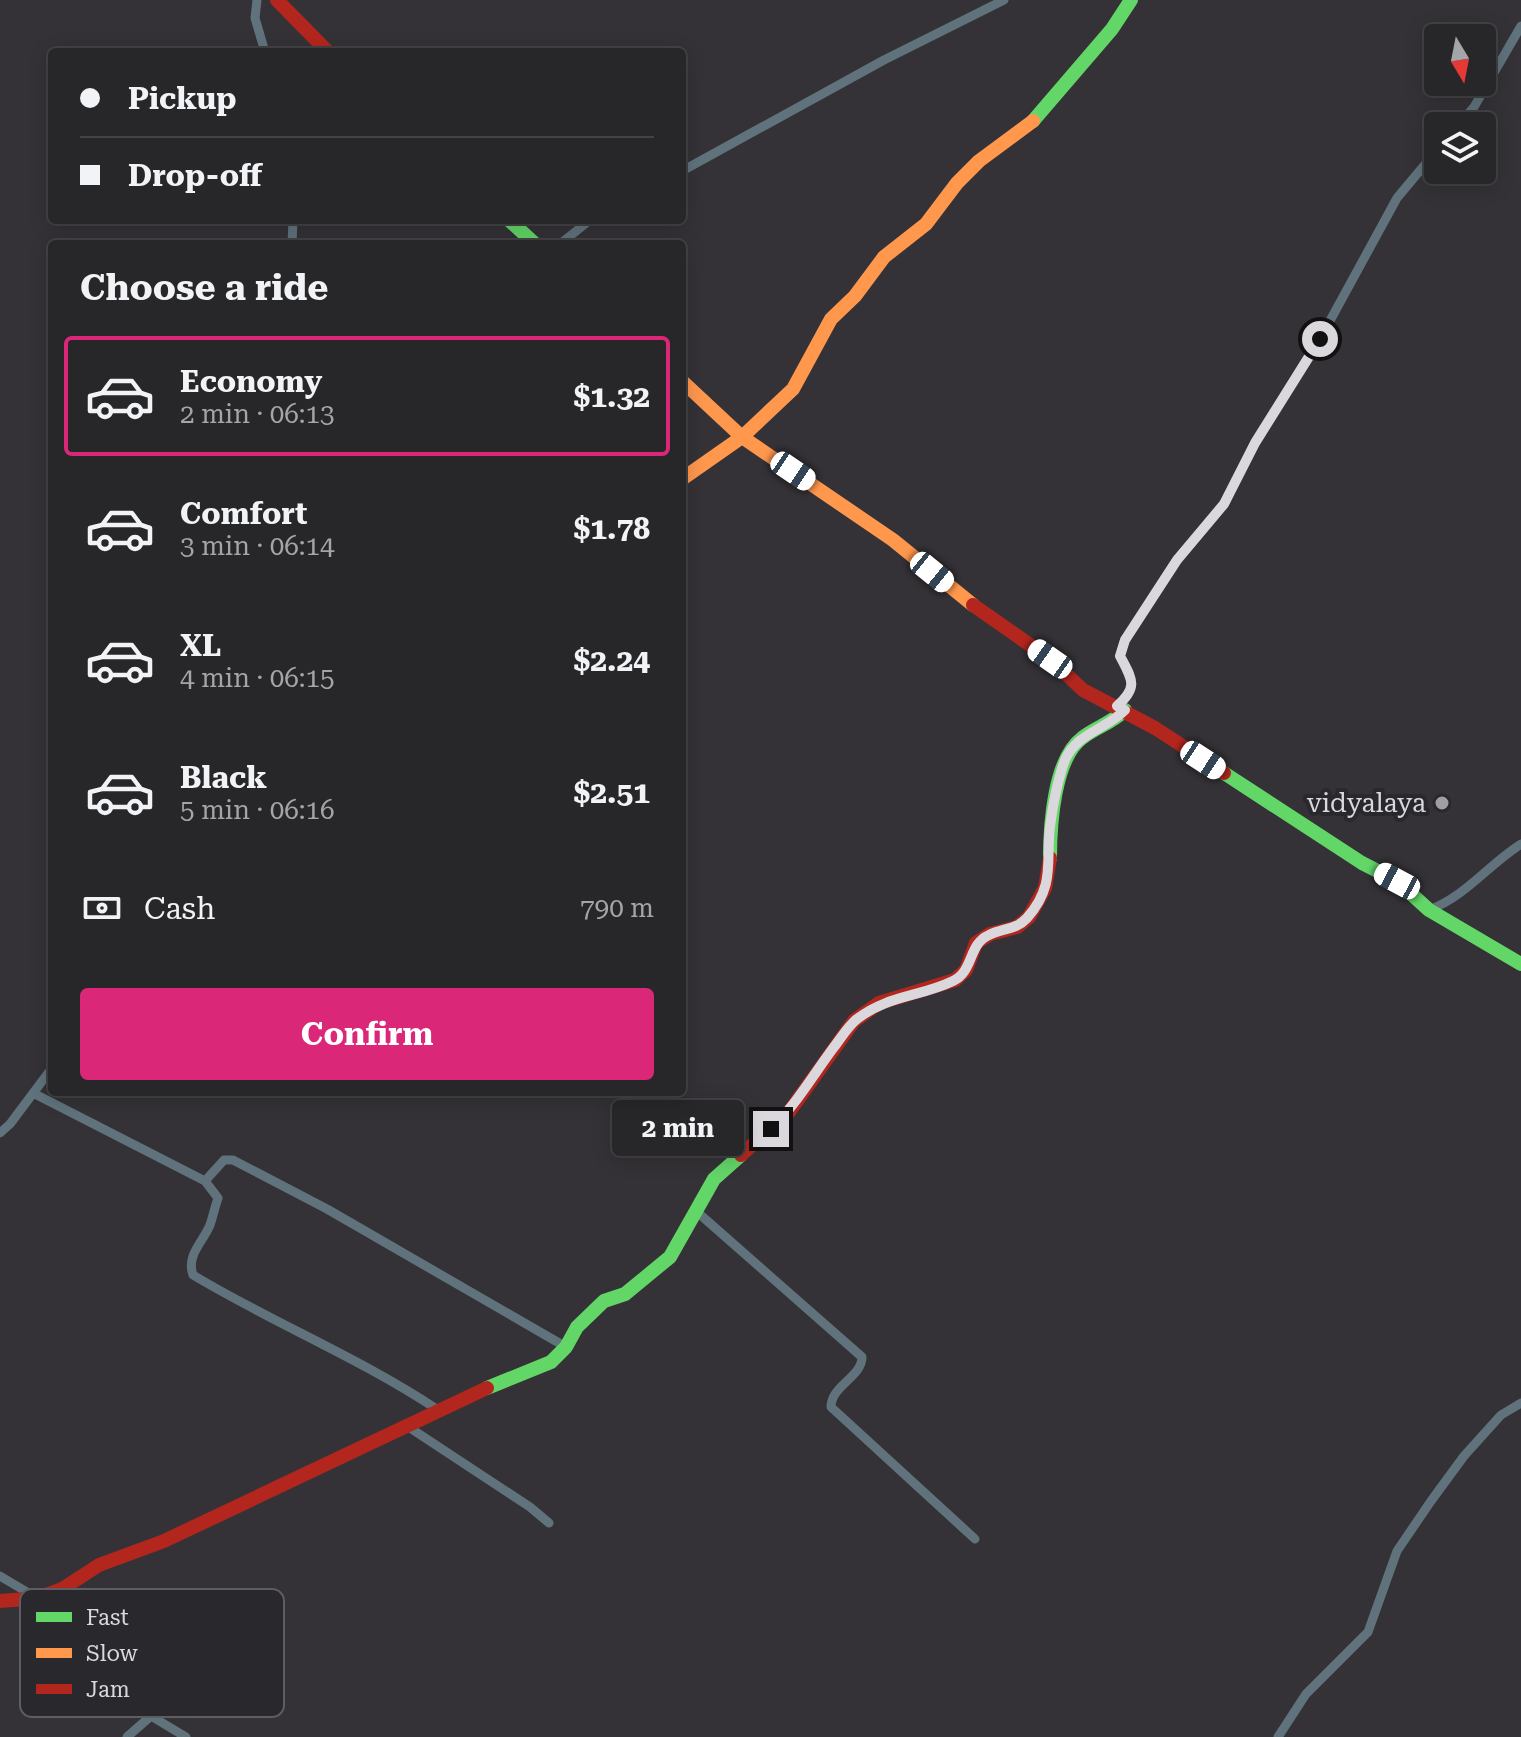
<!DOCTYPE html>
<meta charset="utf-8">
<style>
body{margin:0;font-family:"Roboto Serif",serif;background:#333234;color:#f1f3f6;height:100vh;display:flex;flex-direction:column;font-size:30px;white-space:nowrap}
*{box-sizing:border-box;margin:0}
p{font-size:26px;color:#a4a5a8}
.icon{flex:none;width:44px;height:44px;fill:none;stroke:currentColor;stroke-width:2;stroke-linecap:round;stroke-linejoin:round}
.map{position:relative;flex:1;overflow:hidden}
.drawer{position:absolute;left:48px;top:240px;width:638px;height:856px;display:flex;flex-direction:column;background:#272628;border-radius:8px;box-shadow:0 4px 20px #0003,0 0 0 2px #434345}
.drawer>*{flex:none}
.hud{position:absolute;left:48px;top:48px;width:638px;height:176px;border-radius:8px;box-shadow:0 4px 20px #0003,0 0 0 2px #434345;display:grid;align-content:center;height:176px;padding:0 32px;background:#272628}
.needle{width:52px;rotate:170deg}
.fabs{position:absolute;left:1424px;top:24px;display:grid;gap:16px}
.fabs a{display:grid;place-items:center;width:72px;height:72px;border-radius:8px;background:#272628;box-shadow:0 4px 20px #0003,0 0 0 2px #434345;font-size:40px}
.end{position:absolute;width:36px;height:36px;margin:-18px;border:10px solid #dad8dc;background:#111;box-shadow:0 0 0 4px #111}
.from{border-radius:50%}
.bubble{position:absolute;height:56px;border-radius:8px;background:#272628;box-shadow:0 4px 20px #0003,0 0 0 2px #434345;font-size:26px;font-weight:700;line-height:56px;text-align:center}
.car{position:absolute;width:24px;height:48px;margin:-24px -12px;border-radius:10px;box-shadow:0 0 6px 2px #0007;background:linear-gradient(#fff 24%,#345 0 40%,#fff 0 76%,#345 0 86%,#fff 0)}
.hud b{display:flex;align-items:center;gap:28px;height:76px;font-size:30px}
.hud b+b{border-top:2px solid #434345}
.hud i{width:20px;height:20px;background:#f1f3f6}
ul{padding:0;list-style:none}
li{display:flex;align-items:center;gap:24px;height:120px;margin:0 16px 12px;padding:0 16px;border:4px solid transparent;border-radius:8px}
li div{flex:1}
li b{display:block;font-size:30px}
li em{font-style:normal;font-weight:700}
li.current{border-color:#db2777}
li>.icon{width:72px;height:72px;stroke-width:1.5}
h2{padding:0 32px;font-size:36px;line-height:96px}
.pay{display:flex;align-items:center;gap:20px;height:88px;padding:0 32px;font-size:30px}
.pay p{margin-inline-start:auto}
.cta{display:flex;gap:16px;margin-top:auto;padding:16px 32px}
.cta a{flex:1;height:92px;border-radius:8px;background:#db2777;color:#fff;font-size:32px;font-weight:700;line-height:92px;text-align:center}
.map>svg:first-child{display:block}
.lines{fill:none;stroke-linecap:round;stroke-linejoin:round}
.street{stroke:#60737c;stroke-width:9}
.fast{stroke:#63d668;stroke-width:14}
.slow{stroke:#ff974d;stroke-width:14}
.jam{stroke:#b3261e;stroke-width:14}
.route{stroke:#dad8dc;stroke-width:10}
.poi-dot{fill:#a09ea2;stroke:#29282d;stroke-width:3}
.labels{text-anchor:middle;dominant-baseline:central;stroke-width:8;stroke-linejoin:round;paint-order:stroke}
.poi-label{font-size:26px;fill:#dad8dc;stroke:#29282d;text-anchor:end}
.key{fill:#29282d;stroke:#5e5d62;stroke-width:2}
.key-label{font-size:22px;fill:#dad8dc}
</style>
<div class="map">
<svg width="1521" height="1737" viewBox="0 0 1521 1737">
<rect width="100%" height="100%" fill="#343236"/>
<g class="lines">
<path class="street" d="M257 0 255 18 265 52
M1458 126 1474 107 1521 26
M682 171 884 60 1004 0
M292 244 293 220
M560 244 590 220
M1117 706C1139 687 1132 679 1120 656L1125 640 1177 560 1224 504 1255 443 1320 339 1397 198 1438 149
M1429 910C1466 896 1488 865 1521 844
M33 1093 205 1181 218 1198C215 1207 213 1216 210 1225 203 1242 186 1255 193 1275 273 1323 360 1358 438 1410
M0 1133 10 1124 52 1068
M205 1181 224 1160H233L327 1209 566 1347
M696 1211 862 1357C862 1377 831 1386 831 1407L975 1539
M407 1426 530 1507 549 1523
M0 1576 37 1598
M127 1737 151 1716 186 1737
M1278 1737 1306 1694 1368 1632 1397 1551 1431 1501 1464 1456 1501 1415 1521 1403"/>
<path class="fast" d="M1033 121 1112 29 1131 0
M509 220 535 244
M1224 773 1362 863 1397 881 1429 910 1521 964
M1050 858C1050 825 1054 759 1082 738 1096 727 1112 723 1125 710
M487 1388 551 1362 566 1347 577 1327 604 1301 625 1294 670 1257 714 1179 741 1155"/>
<path class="slow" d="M682 381 742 437 893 540 973 605
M682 479 742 437 793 389 831 319 855 296 884 257 926 224 957 183 979 161 1033 121"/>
<path class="jam" d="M277 0 328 52
M973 605 1050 659 1083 690 1155 728 1224 773
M741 1155 789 1112 854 1021 879 1003 955 980 966 970 976 943 990 934 1017 927 1029 917 1045 888 1050 858
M0 1601 38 1598 62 1589 99 1565 164 1541 487 1388"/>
</g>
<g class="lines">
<path class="route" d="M771 1129C796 1105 813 1075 834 1047 841 1038 848 1026 857 1019 888 995 920 997 953 981 974 971 968 944 989 935 1003 928 1016 930 1027 918 1058 883 1044 857 1051 820 1053 804 1059 775 1065 760 1077 733 1105 730 1125 710L1117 706C1139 687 1132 679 1120 656L1125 640 1177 560 1224 504 1255 443 1320 339"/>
</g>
<circle class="poi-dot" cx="1442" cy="803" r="8"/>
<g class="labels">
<g class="poi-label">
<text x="1426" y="803">vidyalaya</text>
</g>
</g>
<rect x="20" y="1589" width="264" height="128" rx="12" class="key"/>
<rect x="36" y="1612" width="36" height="10" fill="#63d668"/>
<rect x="36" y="1648" width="36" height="10" fill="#ff974d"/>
<rect x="36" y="1684" width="36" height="10" fill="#b3261e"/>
<g class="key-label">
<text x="86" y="1625">Fast</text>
<text x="86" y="1661">Slow</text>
<text x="86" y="1697">Jam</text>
</g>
</svg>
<div class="fabs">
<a><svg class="needle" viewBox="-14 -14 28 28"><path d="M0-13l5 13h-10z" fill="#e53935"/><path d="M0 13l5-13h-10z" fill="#a4a5a8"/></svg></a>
<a><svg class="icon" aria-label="layers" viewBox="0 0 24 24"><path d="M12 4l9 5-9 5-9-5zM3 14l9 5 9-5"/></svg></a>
</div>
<i class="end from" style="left:1320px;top:339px"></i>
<i class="end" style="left:771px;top:1129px"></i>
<div class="bubble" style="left:612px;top:1100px;width:132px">2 min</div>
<i class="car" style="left:793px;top:471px;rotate:124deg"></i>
<i class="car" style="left:932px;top:572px;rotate:129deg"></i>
<i class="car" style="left:1050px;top:659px;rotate:305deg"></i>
<i class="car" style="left:1203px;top:760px;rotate:123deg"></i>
<i class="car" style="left:1397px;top:881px;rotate:298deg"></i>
<div class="hud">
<b><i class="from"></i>Pickup</b>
<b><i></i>Drop-off</b>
</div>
<section class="drawer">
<h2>Choose a ride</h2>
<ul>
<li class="current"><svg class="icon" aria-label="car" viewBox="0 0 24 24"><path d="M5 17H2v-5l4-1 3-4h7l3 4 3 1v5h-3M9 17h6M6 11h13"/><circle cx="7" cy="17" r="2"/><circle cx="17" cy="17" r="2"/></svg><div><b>Economy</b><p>2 min · 06:13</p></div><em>$1.32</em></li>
<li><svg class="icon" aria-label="car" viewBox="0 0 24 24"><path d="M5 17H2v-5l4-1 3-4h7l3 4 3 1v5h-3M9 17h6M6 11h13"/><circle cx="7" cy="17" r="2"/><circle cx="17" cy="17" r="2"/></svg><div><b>Comfort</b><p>3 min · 06:14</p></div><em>$1.78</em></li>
<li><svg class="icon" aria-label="car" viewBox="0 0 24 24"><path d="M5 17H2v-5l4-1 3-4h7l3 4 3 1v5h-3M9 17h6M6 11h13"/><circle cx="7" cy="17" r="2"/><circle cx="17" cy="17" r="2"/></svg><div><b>XL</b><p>4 min · 06:15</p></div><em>$2.24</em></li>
<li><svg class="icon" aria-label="car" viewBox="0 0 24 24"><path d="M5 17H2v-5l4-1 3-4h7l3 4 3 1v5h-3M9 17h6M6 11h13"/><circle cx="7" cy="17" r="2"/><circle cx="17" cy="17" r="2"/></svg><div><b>Black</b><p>5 min · 06:16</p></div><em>$2.51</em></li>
</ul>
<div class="pay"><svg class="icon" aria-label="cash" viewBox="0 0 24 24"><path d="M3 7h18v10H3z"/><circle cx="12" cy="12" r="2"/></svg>Cash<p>790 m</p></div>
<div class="cta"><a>Confirm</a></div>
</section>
</div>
